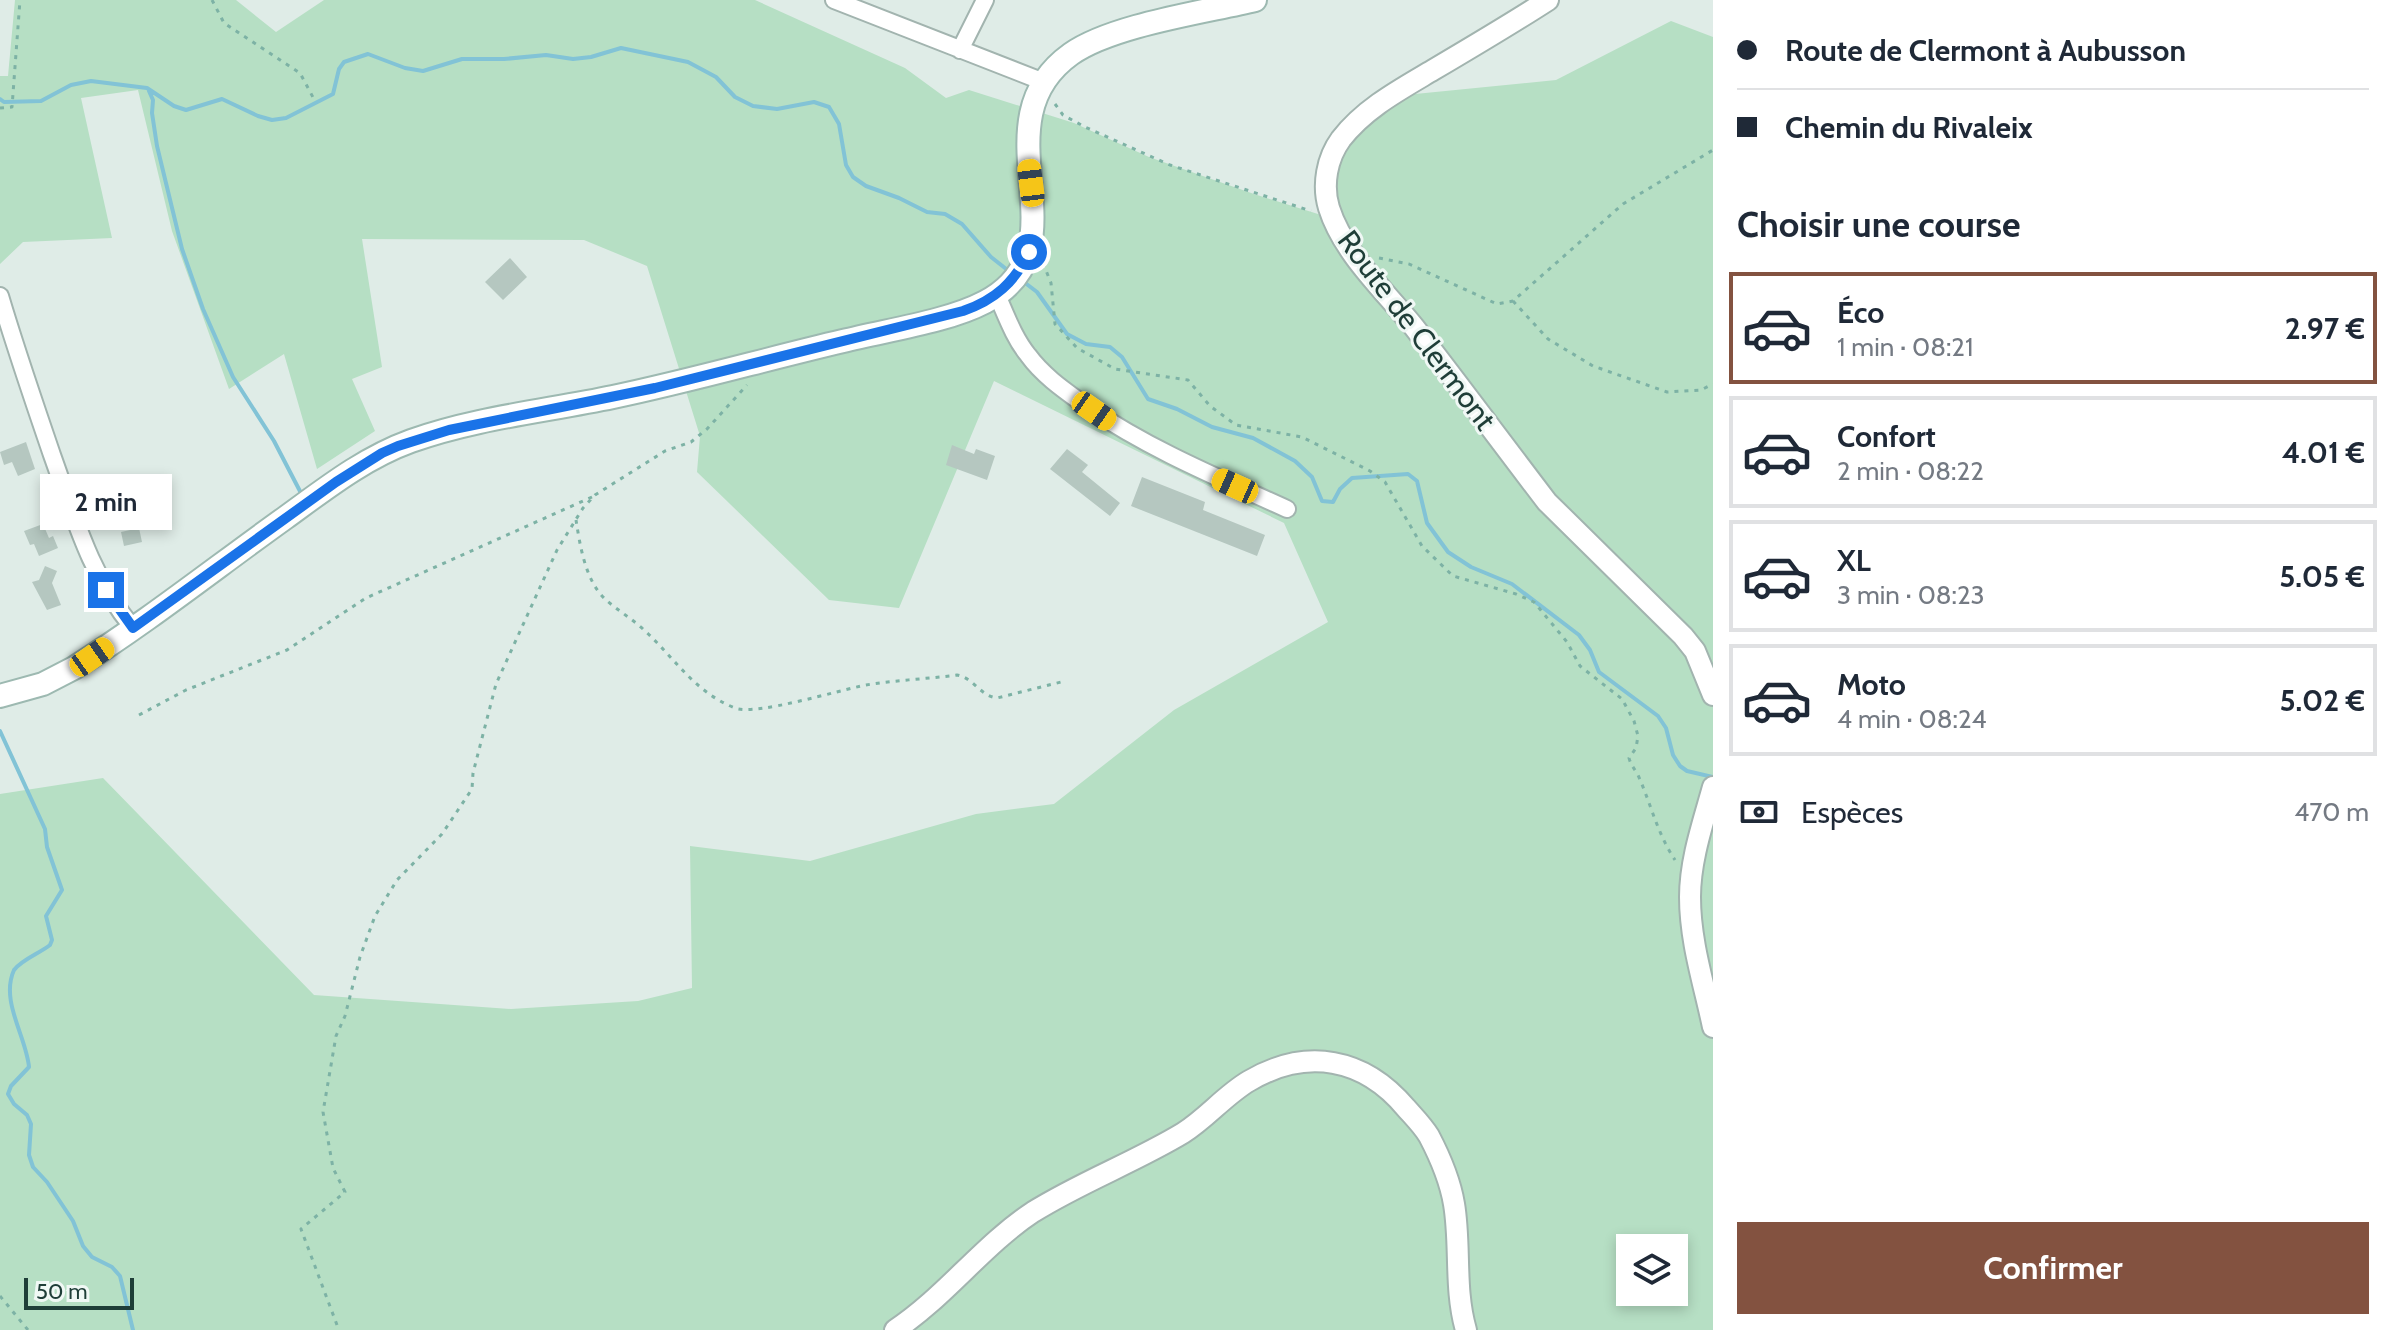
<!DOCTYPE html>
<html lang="fr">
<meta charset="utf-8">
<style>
body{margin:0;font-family:Cabin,sans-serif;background:#f2f2f3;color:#1f2937;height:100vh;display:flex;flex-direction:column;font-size:30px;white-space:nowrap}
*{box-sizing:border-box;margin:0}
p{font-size:26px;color:#747a83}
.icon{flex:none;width:44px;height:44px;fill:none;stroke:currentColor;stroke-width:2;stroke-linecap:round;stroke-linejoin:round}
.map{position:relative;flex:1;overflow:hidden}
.sheet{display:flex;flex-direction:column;background:#fff;width:680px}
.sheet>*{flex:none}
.guide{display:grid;align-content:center;height:176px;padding:0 24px;background:#fff}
.controls{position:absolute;left:1616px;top:1234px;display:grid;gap:16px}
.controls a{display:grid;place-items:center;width:72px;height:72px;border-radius:0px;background:#fff;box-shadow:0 4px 12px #0003;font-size:40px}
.scale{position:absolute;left:24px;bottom:20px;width:110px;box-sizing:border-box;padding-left:8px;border:4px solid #1f3e38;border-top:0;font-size:22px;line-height:28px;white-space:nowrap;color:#1f3e38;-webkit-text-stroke:6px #f0f8f5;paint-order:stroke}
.end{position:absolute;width:36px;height:36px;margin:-18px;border:10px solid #1a73e8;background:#fff;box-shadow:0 0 0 4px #fff}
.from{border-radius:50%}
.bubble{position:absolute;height:56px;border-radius:0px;background:#fff;box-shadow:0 4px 12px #0003;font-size:26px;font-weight:700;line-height:56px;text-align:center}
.car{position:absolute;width:24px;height:48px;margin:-24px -12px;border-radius:10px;box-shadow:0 0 6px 2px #0007;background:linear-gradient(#f5c518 24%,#345 0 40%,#f5c518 0 76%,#345 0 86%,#f5c518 0)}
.guide b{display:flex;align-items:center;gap:28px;height:76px;font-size:30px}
.guide b+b{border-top:2px solid #e0e1e3}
.guide i{width:20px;height:20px;background:#1f2937}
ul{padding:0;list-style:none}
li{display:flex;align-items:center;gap:24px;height:112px;margin:0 16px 12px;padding:0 8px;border:4px solid #e0e1e3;border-radius:0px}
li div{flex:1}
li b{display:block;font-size:30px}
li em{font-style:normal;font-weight:700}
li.selected{border-color:#835240}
li>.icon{width:72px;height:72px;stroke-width:1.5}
h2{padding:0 24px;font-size:36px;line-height:96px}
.pay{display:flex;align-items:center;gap:20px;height:88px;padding:0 24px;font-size:30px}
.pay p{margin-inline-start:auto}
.primary-button{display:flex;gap:16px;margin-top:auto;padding:16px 24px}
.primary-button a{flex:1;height:92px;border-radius:0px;background:#835240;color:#fff;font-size:32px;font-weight:700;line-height:92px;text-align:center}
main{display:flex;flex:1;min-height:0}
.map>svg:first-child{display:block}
.green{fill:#b6dfc4;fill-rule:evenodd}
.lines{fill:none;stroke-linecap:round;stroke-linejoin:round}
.stream{stroke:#82c3d6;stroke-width:4}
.building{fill:#b5c7c0}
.minor-casing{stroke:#a2b4af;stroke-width:20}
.tertiary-casing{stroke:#a2b4af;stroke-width:24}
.secondary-casing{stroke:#9db9b1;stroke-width:26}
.path{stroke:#7db2a5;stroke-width:3;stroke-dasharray:4 6;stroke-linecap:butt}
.minor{stroke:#fff;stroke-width:16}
.tertiary{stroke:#fff;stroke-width:20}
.secondary{stroke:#fff;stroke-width:22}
.route{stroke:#1a73e8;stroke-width:10}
.labels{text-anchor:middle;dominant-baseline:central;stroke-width:6;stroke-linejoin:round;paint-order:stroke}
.street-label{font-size:30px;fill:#1f3e38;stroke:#f0f8f5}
</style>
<main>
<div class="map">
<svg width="1713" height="1330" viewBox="0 0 1713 1330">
<rect width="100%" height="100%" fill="#dfece7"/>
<path class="green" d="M15 0H236L276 32 324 0H755L905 68 946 98 969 90 1074 123 1149 157 1254 194 1334 219 1328 164 1395 96 1556 80 1671 21 1713 37V1330H0V794L103 778 314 995 511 1009 638 1001 692 988 690 846 810 861 976 814 1054 804 1174 710 1328 622 1284 523 994 381 899 608 829 600 697 472 700 436 647 266 584 240 362 239 382 367 352 379 375 431 317 469 284 354 229 389 172 231 138 90 81 98 112 238 23 242 0 264V76H8ZM1630 1248H1674V1292H1630Z"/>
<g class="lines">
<path class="stream" d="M149 91 153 100 152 113 157 146 182 249 203 309 233 377 274 441 303 497
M0 99 4 102 41 101 71 85 91 81 147 88 174 106 186 110 222 99 258 116 272 120 286 118 333 94 339 69 344 62 368 54 405 68 423 71 462 59H504L546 55 573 59 591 57 621 48 688 62 716 77 735 97 753 106 777 109 814 102 829 107 839 124 846 165 853 177 866 186 899 198 927 212 945 214 962 224 991 257 1010 272
M1020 279 1037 292 1067 334 1086 344 1110 347 1122 357 1148 399 1177 409 1212 427 1253 438 1295 461 1312 477 1322 501 1333 502 1340 489 1352 478 1408 474 1417 481 1427 523 1448 552 1471 567 1512 584 1579 635 1590 650 1599 672 1658 716 1666 728 1673 755 1680 766 1687 771 1713 777
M0 731 45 829 47 847 62 890 46 916 52 940 50 945C40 953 21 960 14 970 0 1001 26 1036 29 1067L11 1086 8 1094 14 1104 27 1115 31 1124 29 1155 33 1167 47 1182 73 1221 83 1246 92 1257 112 1267 120 1276 133 1330"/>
</g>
<path class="building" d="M510 258 527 277 503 300 485 282Z
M26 442 35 469 18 476 12 462 4 465 0 452Z
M952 445 974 454 976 449 995 456 987 480 946 465Z
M1067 449 1088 465 1082 472 1120 503 1110 516 1050 469Z
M1142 477 1205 502 1203 510 1265 535 1257 556 1131 506Z
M43 524 49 538 53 536 58 548 39 556 34 544 30 545 24 531Z
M139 528 142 542 124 546 121 532Z
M45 566 57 571 52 583 61 605 47 610 32 582 39 580Z"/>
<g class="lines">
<defs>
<path id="minor" d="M834 0 1044 82
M960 50 985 0
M997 295C1006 315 1014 338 1028 355 1044 377 1067 392 1089 408 1151 450 1219 478 1287 509
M0 296C16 350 34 402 52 455 74 516 91 577 133 628"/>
<path id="tertiary" d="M1548 0C1511 24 1472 47 1433 70 1401 89 1365 108 1341 139 1327 158 1322 185 1329 208 1343 253 1385 291 1414 327 1459 385 1502 443 1547 502L1683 636 1695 651 1713 695
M1713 787C1703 823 1690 860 1690 897 1690 942 1704 984 1713 1027
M895 1330C945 1297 983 1245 1033 1212 1081 1182 1135 1162 1183 1133 1207 1118 1225 1095 1249 1081 1307 1047 1364 1058 1406 1108 1414 1117 1423 1126 1429 1136 1440 1157 1450 1180 1454 1204 1461 1245 1454 1289 1466 1330"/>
<path id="secondary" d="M0 696 43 684 74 668C147 622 215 568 285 518 325 489 364 458 411 441 475 418 546 411 613 397 690 381 766 359 843 341 886 330 947 322 985 302 1090 247 973 124 1071 54 1112 25 1205 12 1255 0"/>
</defs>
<use href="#minor" class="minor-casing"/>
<use href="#tertiary" class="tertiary-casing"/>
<use href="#secondary" class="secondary-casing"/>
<path class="path" d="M212 0 224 23 300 73 315 101
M1055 104 1063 115 1085 127 1170 165 1311 211
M0 108 12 107 20 0
M1379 258 1409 264 1497 304 1513 301 1623 204 1713 150
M1043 263 1051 283 1055 324 1077 348 1115 369 1188 380 1210 406 1236 425 1302 437 1370 471 1385 482 1422 546 1453 576 1516 594 1534 602 1567 642 1580 666 1622 699 1634 721 1638 736 1636 748 1629 758C1631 766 1635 769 1638 775 1651 804 1657 833 1675 860
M1513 301 1548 339 1593 366 1667 392 1701 390 1713 384
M576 520C580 545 585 580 605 599 617 610 631 618 643 629 674 657 694 692 735 708 756 716 839 690 866 685 896 680 927 679 957 675 974 678 980 696 997 698L1061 682
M139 715 186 690 287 650 366 598 592 497
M0 1296 28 1330
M337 1325 301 1229 345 1192 333 1168 323 1112 336 1036 345 1016 360 957 375 916 397 880 442 834 472 789 473 773 496 684 557 550 583 508 595 495 665 451 691 442 707 429 747 385"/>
<use href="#minor" class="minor"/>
<use href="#tertiary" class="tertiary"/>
<use href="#secondary" class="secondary"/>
</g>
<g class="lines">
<path class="route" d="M106 590 133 628 336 482 382 453 398 446 449 430 655 388 963 311C995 300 1015 282 1029 252"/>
</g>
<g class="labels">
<g class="street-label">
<text transform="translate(1417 330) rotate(53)">Route de Clermont</text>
</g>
</g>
</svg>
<div class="controls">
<a><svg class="icon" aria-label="layers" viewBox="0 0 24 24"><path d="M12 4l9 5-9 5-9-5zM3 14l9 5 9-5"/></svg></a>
</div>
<div class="scale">50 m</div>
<i class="end from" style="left:1029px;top:252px"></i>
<i class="end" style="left:106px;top:590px"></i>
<div class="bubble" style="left:40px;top:474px;width:132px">2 min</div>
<i class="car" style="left:1031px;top:183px;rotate:353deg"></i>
<i class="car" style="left:1094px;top:411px;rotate:125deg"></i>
<i class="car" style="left:1235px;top:486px;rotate:294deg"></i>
<i class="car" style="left:92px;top:657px;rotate:55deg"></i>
</div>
<section class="sheet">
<div class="guide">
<b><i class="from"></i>Route de Clermont à Aubusson</b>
<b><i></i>Chemin du Rivaleix</b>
</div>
<h2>Choisir une course</h2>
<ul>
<li class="selected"><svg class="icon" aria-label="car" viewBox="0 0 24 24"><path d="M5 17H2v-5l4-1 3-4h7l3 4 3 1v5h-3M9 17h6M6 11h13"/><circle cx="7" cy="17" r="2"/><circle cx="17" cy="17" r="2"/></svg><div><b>Éco</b><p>1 min · 08:21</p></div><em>2.97 €</em></li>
<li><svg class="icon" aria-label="car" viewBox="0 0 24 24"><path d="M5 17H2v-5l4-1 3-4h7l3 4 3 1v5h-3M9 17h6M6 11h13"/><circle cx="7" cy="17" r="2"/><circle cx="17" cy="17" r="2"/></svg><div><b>Confort</b><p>2 min · 08:22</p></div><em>4.01 €</em></li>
<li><svg class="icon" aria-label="car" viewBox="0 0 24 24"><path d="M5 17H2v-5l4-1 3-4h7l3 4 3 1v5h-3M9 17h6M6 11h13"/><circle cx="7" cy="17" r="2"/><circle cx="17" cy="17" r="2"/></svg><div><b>XL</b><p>3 min · 08:23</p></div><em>5.05 €</em></li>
<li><svg class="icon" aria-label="car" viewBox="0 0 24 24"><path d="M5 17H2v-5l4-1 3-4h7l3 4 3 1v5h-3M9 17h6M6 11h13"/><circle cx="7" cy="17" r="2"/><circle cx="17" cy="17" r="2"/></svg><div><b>Moto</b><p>4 min · 08:24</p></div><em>5.02 €</em></li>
</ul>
<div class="pay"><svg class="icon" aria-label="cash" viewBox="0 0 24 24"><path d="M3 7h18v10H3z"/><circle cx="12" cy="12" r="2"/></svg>Espèces<p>470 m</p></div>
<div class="primary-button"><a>Confirmer</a></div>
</section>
</main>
